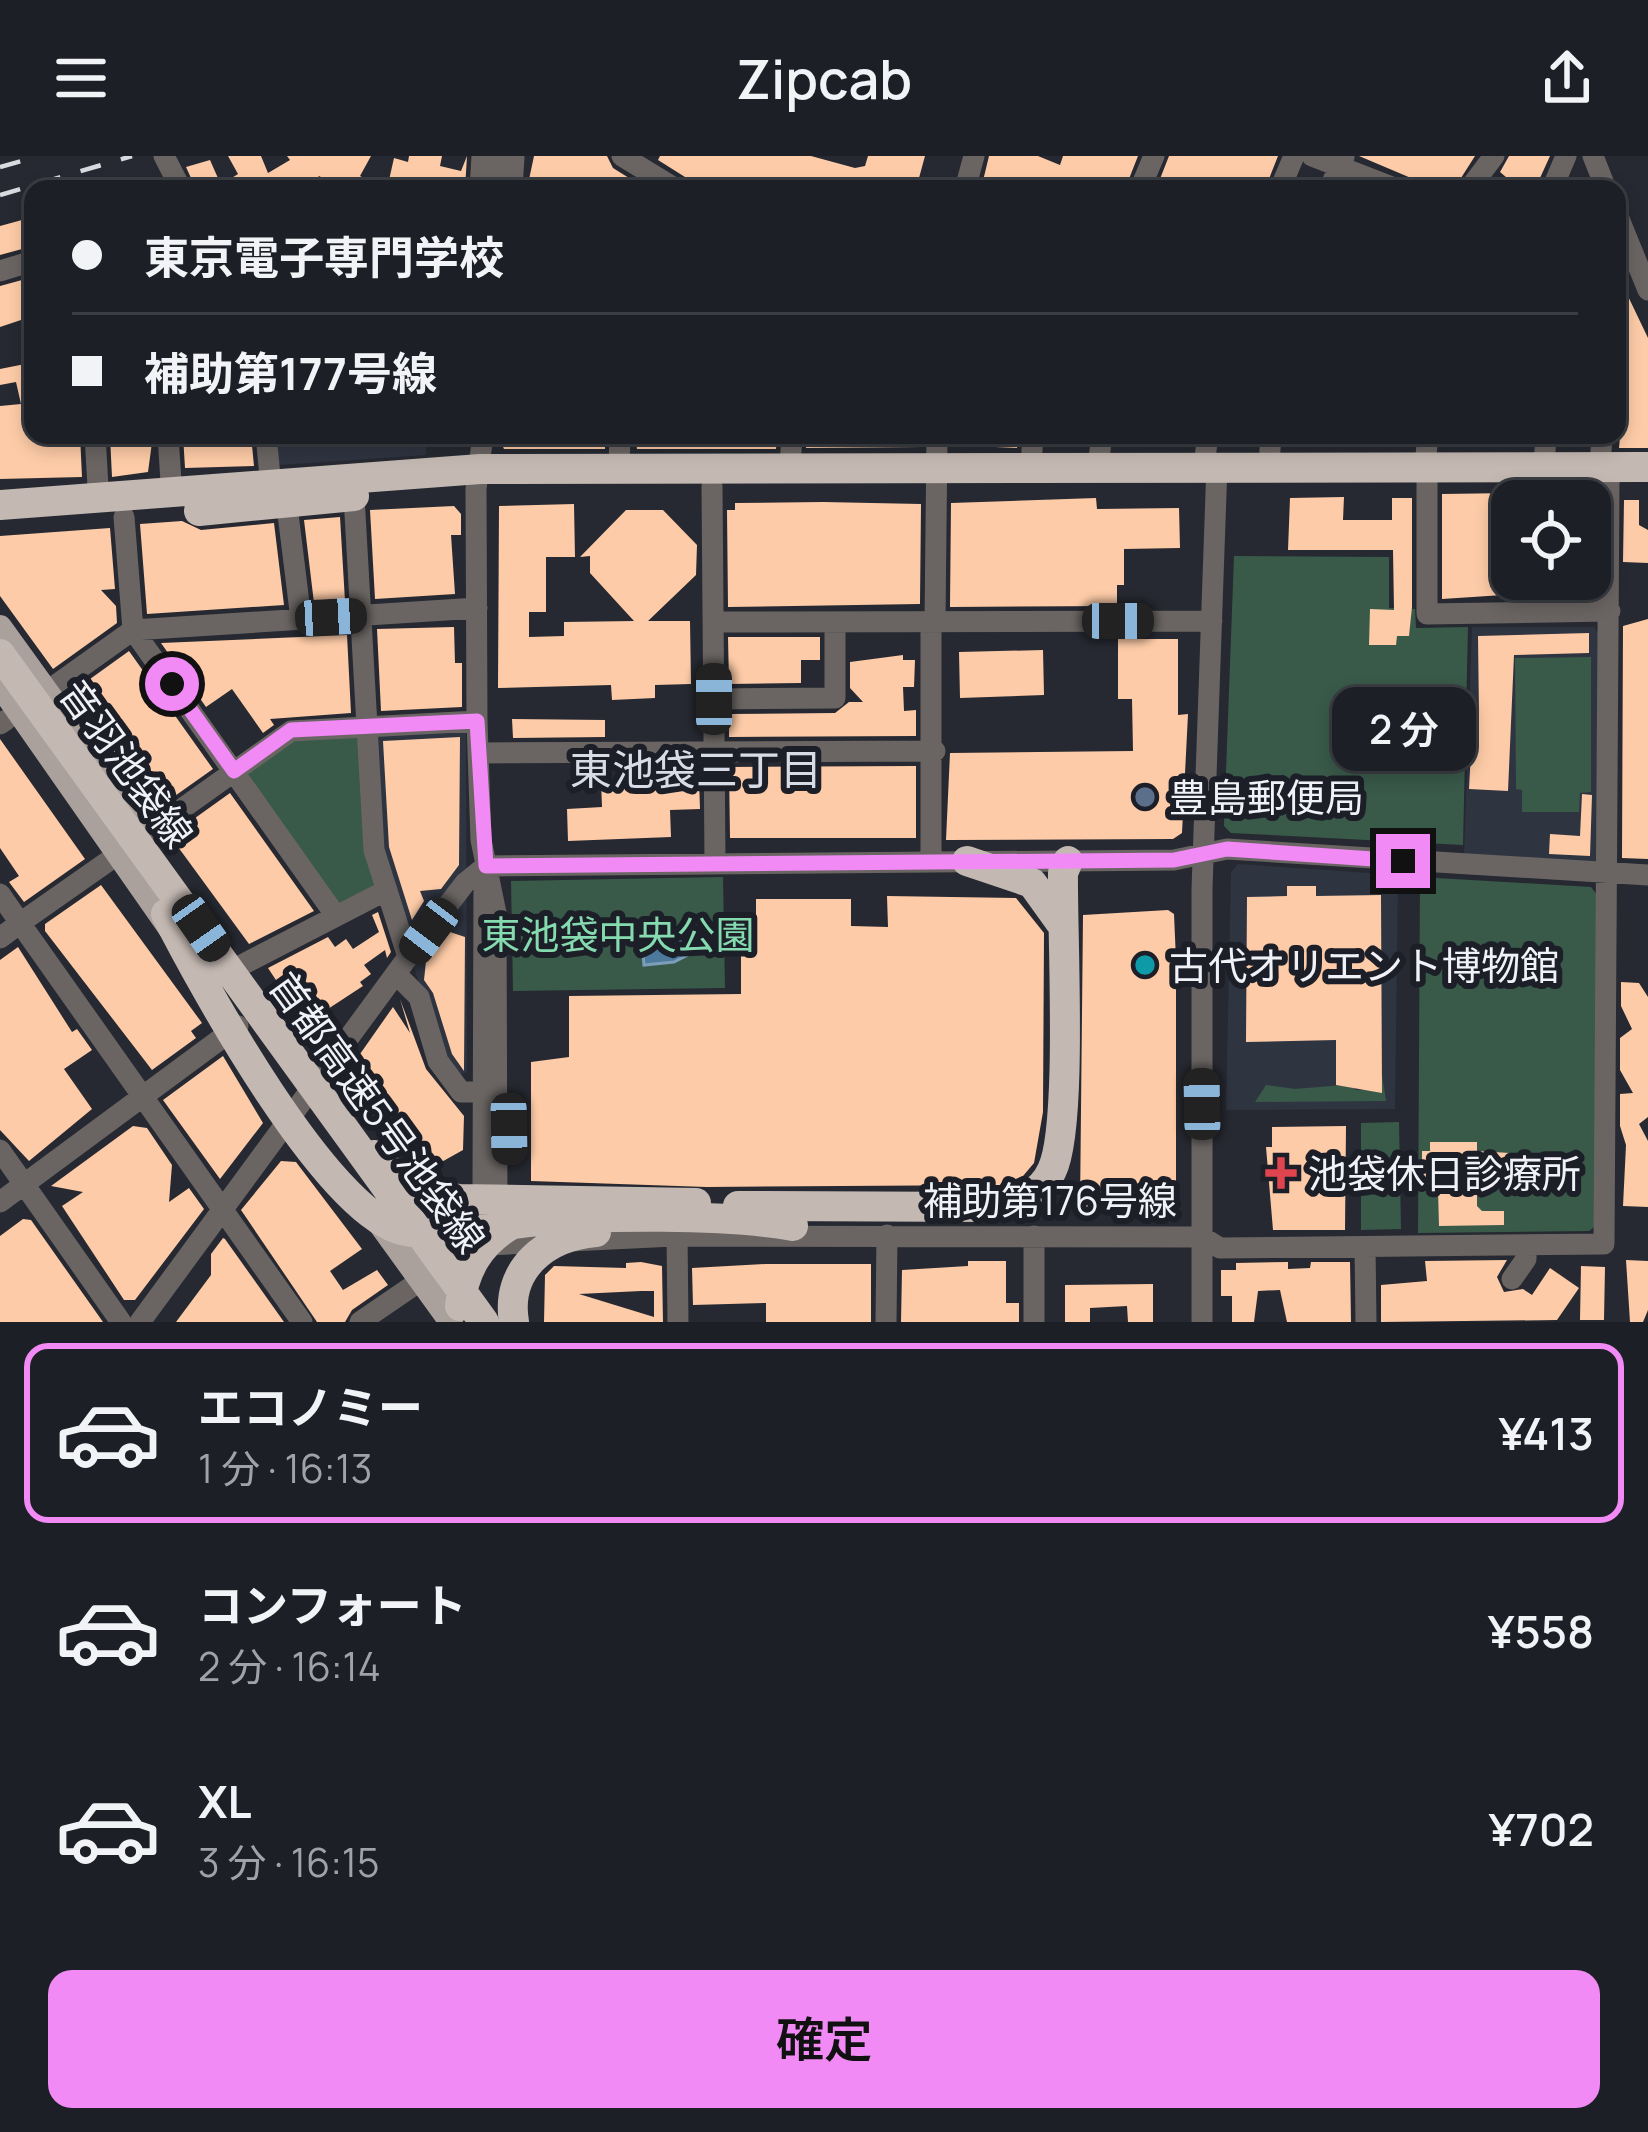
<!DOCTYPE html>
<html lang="ja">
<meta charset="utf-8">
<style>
body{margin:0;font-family:Manrope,"Noto Sans JP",sans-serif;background:#292c32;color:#f1f3f6;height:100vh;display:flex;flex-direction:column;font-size:45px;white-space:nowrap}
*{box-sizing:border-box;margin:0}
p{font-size:39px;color:#a0a2a7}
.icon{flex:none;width:66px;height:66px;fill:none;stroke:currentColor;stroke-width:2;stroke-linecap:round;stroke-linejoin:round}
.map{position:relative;height:1166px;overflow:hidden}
.side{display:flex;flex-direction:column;background:#1c1f25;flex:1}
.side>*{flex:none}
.banner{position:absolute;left:24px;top:24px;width:1602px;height:264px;border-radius:24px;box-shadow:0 6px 18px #0003,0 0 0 3px #3a3d42;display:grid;align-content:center;height:264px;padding:0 48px;background:#1c1f25}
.tools{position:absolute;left:1491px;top:324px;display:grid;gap:24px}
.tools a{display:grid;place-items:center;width:120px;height:120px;border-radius:24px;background:#1c1f25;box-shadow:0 6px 18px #0003,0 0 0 3px #3a3d42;font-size:60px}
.end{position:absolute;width:54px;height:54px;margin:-27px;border:15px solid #f18af4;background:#111;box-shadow:0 0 0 6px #111}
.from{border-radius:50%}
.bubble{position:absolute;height:84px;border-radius:24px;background:#1c1f25;box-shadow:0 6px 18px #0003,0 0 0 3px #3a3d42;font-size:39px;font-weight:600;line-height:84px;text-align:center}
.car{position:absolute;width:36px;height:72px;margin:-36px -18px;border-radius:15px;box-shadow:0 0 9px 3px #0007;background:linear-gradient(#222 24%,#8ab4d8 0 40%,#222 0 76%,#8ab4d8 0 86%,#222 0)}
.banner b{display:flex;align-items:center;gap:42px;height:114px;font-size:45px}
.banner b+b{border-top:3px solid #3a3d42}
.banner i{width:30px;height:30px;background:#f1f3f6}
ul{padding:21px 0 0;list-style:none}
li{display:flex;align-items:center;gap:36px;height:180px;margin:0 24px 18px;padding:0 24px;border:6px solid transparent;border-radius:24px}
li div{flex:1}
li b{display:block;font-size:45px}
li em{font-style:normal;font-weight:600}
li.active{border-color:#f18af4}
li>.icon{width:108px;height:108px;stroke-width:1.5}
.primary-button{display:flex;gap:24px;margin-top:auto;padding:24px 48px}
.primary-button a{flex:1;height:138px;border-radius:24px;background:#f18af4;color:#111;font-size:48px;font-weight:600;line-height:138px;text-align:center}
header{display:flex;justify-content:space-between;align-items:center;height:156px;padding:0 48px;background:#1c1f25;font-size:54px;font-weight:600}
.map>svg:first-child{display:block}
.built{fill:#2f3441}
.green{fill:#395949}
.water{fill:#4c7a9d;stroke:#7d9eb8;stroke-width:3}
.building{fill:#fdcba7;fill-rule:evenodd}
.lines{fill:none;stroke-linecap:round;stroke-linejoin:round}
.minor{stroke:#6a6563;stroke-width:21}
.major{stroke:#aaa19c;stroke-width:24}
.highway{stroke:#c4b8b2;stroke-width:30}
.rail{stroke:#d8dae0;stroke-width:4.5;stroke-dasharray:21 21;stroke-linecap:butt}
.highway-bridge{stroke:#c4b8b2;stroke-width:30}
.route{stroke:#f18af4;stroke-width:15}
.service-dot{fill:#5c6f8a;stroke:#1c1f27;stroke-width:4.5}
.culture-dot{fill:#0f9aa8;stroke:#1c1f27;stroke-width:4.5}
.health-dot{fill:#e0444e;stroke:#1c1f27;stroke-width:4.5}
.labels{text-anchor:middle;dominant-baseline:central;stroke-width:12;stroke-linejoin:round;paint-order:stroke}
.street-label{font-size:39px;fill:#f0f2f8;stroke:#1c1f27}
.poi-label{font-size:39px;fill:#f0f2f8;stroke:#1c1f27;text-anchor:start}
.park-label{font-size:39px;fill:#85dbaf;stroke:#1c1f27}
.neighbourhood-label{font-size:42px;fill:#d8dce7;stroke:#1c1f27}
</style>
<header><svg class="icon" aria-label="menu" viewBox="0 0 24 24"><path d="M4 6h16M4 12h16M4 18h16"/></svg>Zipcab<svg class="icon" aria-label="share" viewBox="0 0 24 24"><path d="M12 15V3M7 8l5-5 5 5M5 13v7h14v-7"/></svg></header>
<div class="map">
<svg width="1648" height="1166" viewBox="0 0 1648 1166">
<rect width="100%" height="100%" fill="#262931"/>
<path class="built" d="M273 279H426V299L281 309 275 304Z
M1472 471H1594L1598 477 1597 708 1464 699Z
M466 572 467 916 455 920 441 900 382 706 375 577Z
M1238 708 1398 719 1395 953 1226 954 1231 716Z"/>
<path class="green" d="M1234 400 1389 401V452L1415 453 1416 472 1468 471 1463 689 1231 677 1224 670Z
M1591 501V636L1580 637 1579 656H1522V634L1516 633 1515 502Z
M363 577 378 727 338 750 243 616 293 581Z
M723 721 725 832 513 835 511 725Z
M1420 721 1591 731 1601 744 1597 1069 1589 1075 1418 1077Z
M1382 918 1386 945 1255 946 1266 929 1295 933 1355 928V934H1368Z
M1399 966 1401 1073 1361 1074V967Z"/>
<path class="water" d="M655 765 676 780 708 778 707 789 674 806 644 809 640 766Z"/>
<path class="building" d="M228 0H261L268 17 290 4 287 0H371L360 20 384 33H343L319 20 308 33H196L186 11 210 4 221 29 238 18Z
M409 0H442L440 10 461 15 467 0 465 33H387L394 2 408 6Z
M534 0H607L613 12 629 22 627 33H527Z
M660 0H811L855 12 865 10 868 0H925L916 33H691L685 21 658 4Z
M989 0H1038L1060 9 1063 0H1138L1125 33H981Z
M1169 0H1278L1265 33H1156Z
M1359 0H1475L1454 33H1437Z
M1509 0H1550L1535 33H1520L1500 16Z
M33 61V90L0 99V70Z
M33 121V160L0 171V130Z
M1626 136 1648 182V292H1619L1624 237 1617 236V144Z
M33 182V279H48V285L80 279 82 321 0 323V250L21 248 16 226 0 229V213L25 208 22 183Z
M153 279 148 316 112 321 110 280Z
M183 279H251L254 310 185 312Z
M498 279H605V293H504Z
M635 279H766L777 280 776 293H637Z
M807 279H922V291L806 292Z
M952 279H1018L1017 292 952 289Z
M1512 337 1511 423 1593 422V440L1566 441V435L1442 443V338Z
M1344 341 1343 364H1392V342H1412V451L1409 480H1397L1396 489H1369L1370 453 1394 454 1393 394H1288L1290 342Z
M1096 342 1097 353 1179 352 1180 392 1124 393V429H1117V450L950 451 951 347Z
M1624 344H1639V369L1648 374V407L1623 406Z
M823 346 921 348 920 448 728 451 727 354H735V347Z
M574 348 575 401H546V456H529V481L564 480V466L634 465 590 417V400L580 401 626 354H663L697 389 696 419 648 465H690L691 528 655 529V542L612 544 611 529 498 532 499 350Z
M454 350 461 358V379H451L455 438 375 443 370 354Z
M340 361 345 445 314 447 304 364Z
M182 365 201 374 274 367 284 449 147 458 140 368Z
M110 372 115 433 101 434 116 450 117 467 53 513 0 440V380Z
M1648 463V703L1622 702 1623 470Z
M454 471 455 507H462V551L381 555 377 473Z
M1589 477V497L1514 499 1508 635 1469 633 1473 558H1479L1478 480Z
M347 479 351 557 270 563 274 569 263 577 232 533 206 551 161 487Z
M728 481H820V504H801V527L729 528Z
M1118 483H1178V559L1188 558 1182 677 1173 683 946 684 950 597 1133 595 1132 543H1118Z
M1043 494 1044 539 960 542 959 496Z
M129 495 213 613 155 654 72 536Z
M903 499V504H915L914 531H903L904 555 916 554V580L729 581V558L835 557 849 546H863L850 532V506Z
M512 563 605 564V581L513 582Z
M460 581 459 709 441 733 420 735 424 745 412 764 389 691 383 585Z
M0 583 85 703 24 746 9 726 19 720 0 692Z
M916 610V682H730L729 611Z
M699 623 700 653 670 654 671 681 568 685 567 653 602 651 601 624Z
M230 637 314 755 249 788 170 680Z
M1582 638 1592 639 1590 700 1549 698 1550 678 1580 680Z
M101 729 202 867 191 875 196 882 152 914 45 775V768Z
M1287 730H1316V740L1381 739 1382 937 1336 929V884L1246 886 1247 741 1287 740Z
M887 740 1016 742 1044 777 1043 956 1034 1007 1023 1020 1000 1029 707 1031 531 1025V906L569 901V840L741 838V789H756V743H851V770L888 771Z
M1168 754 1174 758 1176 804V1051H1164V1056L1080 1052 1083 759Z
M378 756 391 796 387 802 385 794 364 809 371 818 360 826 363 830 305 868 268 812 328 781 335 791 346 783 353 793 379 776 372 759Z
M447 775 465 781 464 915 452 898 433 837 424 824 426 805Z
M18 791 72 876 77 873 92 894 64 913 92 953 29 1005 0 974V804Z
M1621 826 1639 827 1648 841V961L1639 968 1648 985V1051L1623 1050 1626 989 1620 970V938L1633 937 1620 914V882L1632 873 1621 850Z
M400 843 426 913 464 960 463 994 429 1013 393 989 346 918 393 851 410 877Z
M223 900 263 967 220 1023 163 944Z
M133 970 147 972 172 1009 169 1046 189 1032 204 1053 135 1144H124L62 1050 83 1036 51 1030Z
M1346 970 1345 1074H1273L1266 991H1272V971Z
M1430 986H1477V995L1526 998 1522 1016 1500 1017V1027H1477V1050L1482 1055H1504V1069L1439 1070 1438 1034H1430V1022H1422V995H1430Z
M281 1005 296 1006 362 1093 330 1115 343 1134 377 1114 388 1129 352 1154 345 1166H317L241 1054Z
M23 1063 31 1064 103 1166H0V1080Z
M223 1082 225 1083 284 1166H176L211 1119V1098Z
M1507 1104 1497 1121 1504 1136 1523 1133 1532 1139 1550 1112 1579 1132 1557 1164 1381 1166V1129L1427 1125 1425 1105Z
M1626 1104 1648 1105V1154L1643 1166H1630Z
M968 1105H1006V1147H1019V1166H901L902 1114 968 1110Z
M641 1106 662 1110 663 1166H544L545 1119 554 1110 626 1112V1107ZM654 1135V1161L579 1138 641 1135Z
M1288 1106V1113L1310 1112 1311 1106H1350L1351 1166H1287L1280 1134 1258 1135 1254 1166H1232V1140H1221V1114H1236V1107Z
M766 1108H871V1166H766V1147L693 1149 692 1112Z
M1581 1110 1605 1111 1604 1164H1580Z
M1153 1128V1166H1128L1127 1150 1090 1152V1166H1065V1129Z"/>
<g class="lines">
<path class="minor" d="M164 0 181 33
M622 0 676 33
M1312 0 1397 33
M1593 0 1606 33
M480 33 482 0
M497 33 499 0
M512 33 514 0
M965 33 974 0
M1140 33 1154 0
M1280 33 1294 0
M1329 33 1344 1
M1469 33 1494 0
M1552 33 1566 0
M1617 58 1648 134
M0 115 33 105
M95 279 98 331
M168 279 171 326
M266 279 270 320
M483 279 476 333 477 565 481 684 496 757 497 1056
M1269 308 1271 279
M1204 309 1208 279
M1425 309 1428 279
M1031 310 1033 279
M1098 310 1102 279
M1544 310 1546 279
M790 311 792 279
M1600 311 1602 279
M619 312 620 279
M1427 325V458L1610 455
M712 330 715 705
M354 340 374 694 408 801
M287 350 301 463
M124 361 133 474 336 760
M714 466 1212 465
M935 466 937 279
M46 536 133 474 477 452
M714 543 835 542V466
M0 568 6 564
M478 597 935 595
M148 677 291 575 477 565
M931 705V466
M107 706 20 767 302 1166
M486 710 1174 704 1227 693 1648 719
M0 738 20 767 0 782
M230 815 387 734
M396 818 419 841 438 905 461 936H482
M0 994 121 1166
M483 1027 484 729
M0 1046 238 870
M677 1080 678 1166
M1034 1080V1166
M488 1089 674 1080 1202 1081 1220 1092 1604 1088 1609 324
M1365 1091 1366 1166
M1512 1123 1526 1103V1090
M140 1166 408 801 465 727 486 710
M360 1166 433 1116
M886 1166 887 1079
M1202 1166V733L1217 309"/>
<path class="major" d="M0 471 142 668
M0 529 171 774
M375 1061 451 1166"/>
<path class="highway" d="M0 349 480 313 1648 311
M199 355 354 340
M967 705 1032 727 1060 766
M738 1050 991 1051C1017 1047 1041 1039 1052 1014 1073 971 1062 776 1063 717L1068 705"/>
<path class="rail" d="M0 11 39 0
M0 39 132 0"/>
<path class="highway-bridge" d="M0 498 484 1166
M166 758C202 829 327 1057 402 1074 444 1084 487 1070 529 1066 596 1059 728 1058 793 1070
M374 999C397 1026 425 1037 459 1043L696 1047
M460 1150C464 1113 480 1087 512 1068
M514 1166C505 1113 546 1080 596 1076"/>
</g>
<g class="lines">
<path class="route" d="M172 528 234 615 291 574 477 565 486 710 1174 704 1227 693 1403 705"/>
</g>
<circle class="service-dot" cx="1145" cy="641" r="12"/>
<circle class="culture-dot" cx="1145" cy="809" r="12"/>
<path class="health-dot" d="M1275 999h12v12h12v12h-12v12h-12v-12h-12v-12h12z"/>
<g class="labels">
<g class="street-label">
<text transform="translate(127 607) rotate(54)">音羽池袋線</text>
<text transform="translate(378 956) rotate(54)">首都高速5号池袋線</text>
<text x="1050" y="1044">補助第176号線</text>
</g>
<g class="poi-label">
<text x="1169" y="641">豊島郵便局</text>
<text x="1169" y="809">古代オリエント博物館</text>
<text x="1308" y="1017">池袋休日診療所</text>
</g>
<g class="park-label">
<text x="618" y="778">東池袋中央公園</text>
</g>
<g class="neighbourhood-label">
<text x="696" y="613">東池袋三丁目</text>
</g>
</g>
</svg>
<div class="tools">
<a><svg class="icon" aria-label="locate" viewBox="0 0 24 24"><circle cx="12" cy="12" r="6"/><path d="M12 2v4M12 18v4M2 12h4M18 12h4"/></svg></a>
</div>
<i class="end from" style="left:172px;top:528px"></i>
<i class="end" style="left:1403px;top:705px"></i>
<div class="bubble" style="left:1332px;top:531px;width:144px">2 分</div>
<i class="car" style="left:331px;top:461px;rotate:87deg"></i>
<i class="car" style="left:1118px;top:465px;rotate:90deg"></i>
<i class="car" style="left:714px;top:543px;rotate:0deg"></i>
<i class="car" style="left:201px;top:772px;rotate:145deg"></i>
<i class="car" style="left:429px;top:775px;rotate:217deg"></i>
<i class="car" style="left:1202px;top:948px;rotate:359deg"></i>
<i class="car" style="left:509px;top:973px;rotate:179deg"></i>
<div class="banner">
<b><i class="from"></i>東京電子専門学校</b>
<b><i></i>補助第177号線</b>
</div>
</div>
<section class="side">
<ul>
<li class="active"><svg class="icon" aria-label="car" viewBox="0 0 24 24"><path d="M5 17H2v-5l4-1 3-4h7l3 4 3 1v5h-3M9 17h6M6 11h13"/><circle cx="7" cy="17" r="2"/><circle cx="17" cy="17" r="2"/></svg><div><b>エコノミー</b><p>1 分 · 16:13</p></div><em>¥413</em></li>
<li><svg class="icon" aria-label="car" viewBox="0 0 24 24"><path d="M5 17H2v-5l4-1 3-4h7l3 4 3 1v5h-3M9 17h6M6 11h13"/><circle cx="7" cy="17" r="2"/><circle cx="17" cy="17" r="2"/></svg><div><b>コンフォート</b><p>2 分 · 16:14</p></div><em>¥558</em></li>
<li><svg class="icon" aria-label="car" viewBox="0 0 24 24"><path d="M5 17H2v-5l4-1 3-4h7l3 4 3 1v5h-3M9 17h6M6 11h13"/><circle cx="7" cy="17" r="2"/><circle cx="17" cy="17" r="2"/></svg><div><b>XL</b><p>3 分 · 16:15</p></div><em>¥702</em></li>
</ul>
<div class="primary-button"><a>確定</a></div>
</section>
